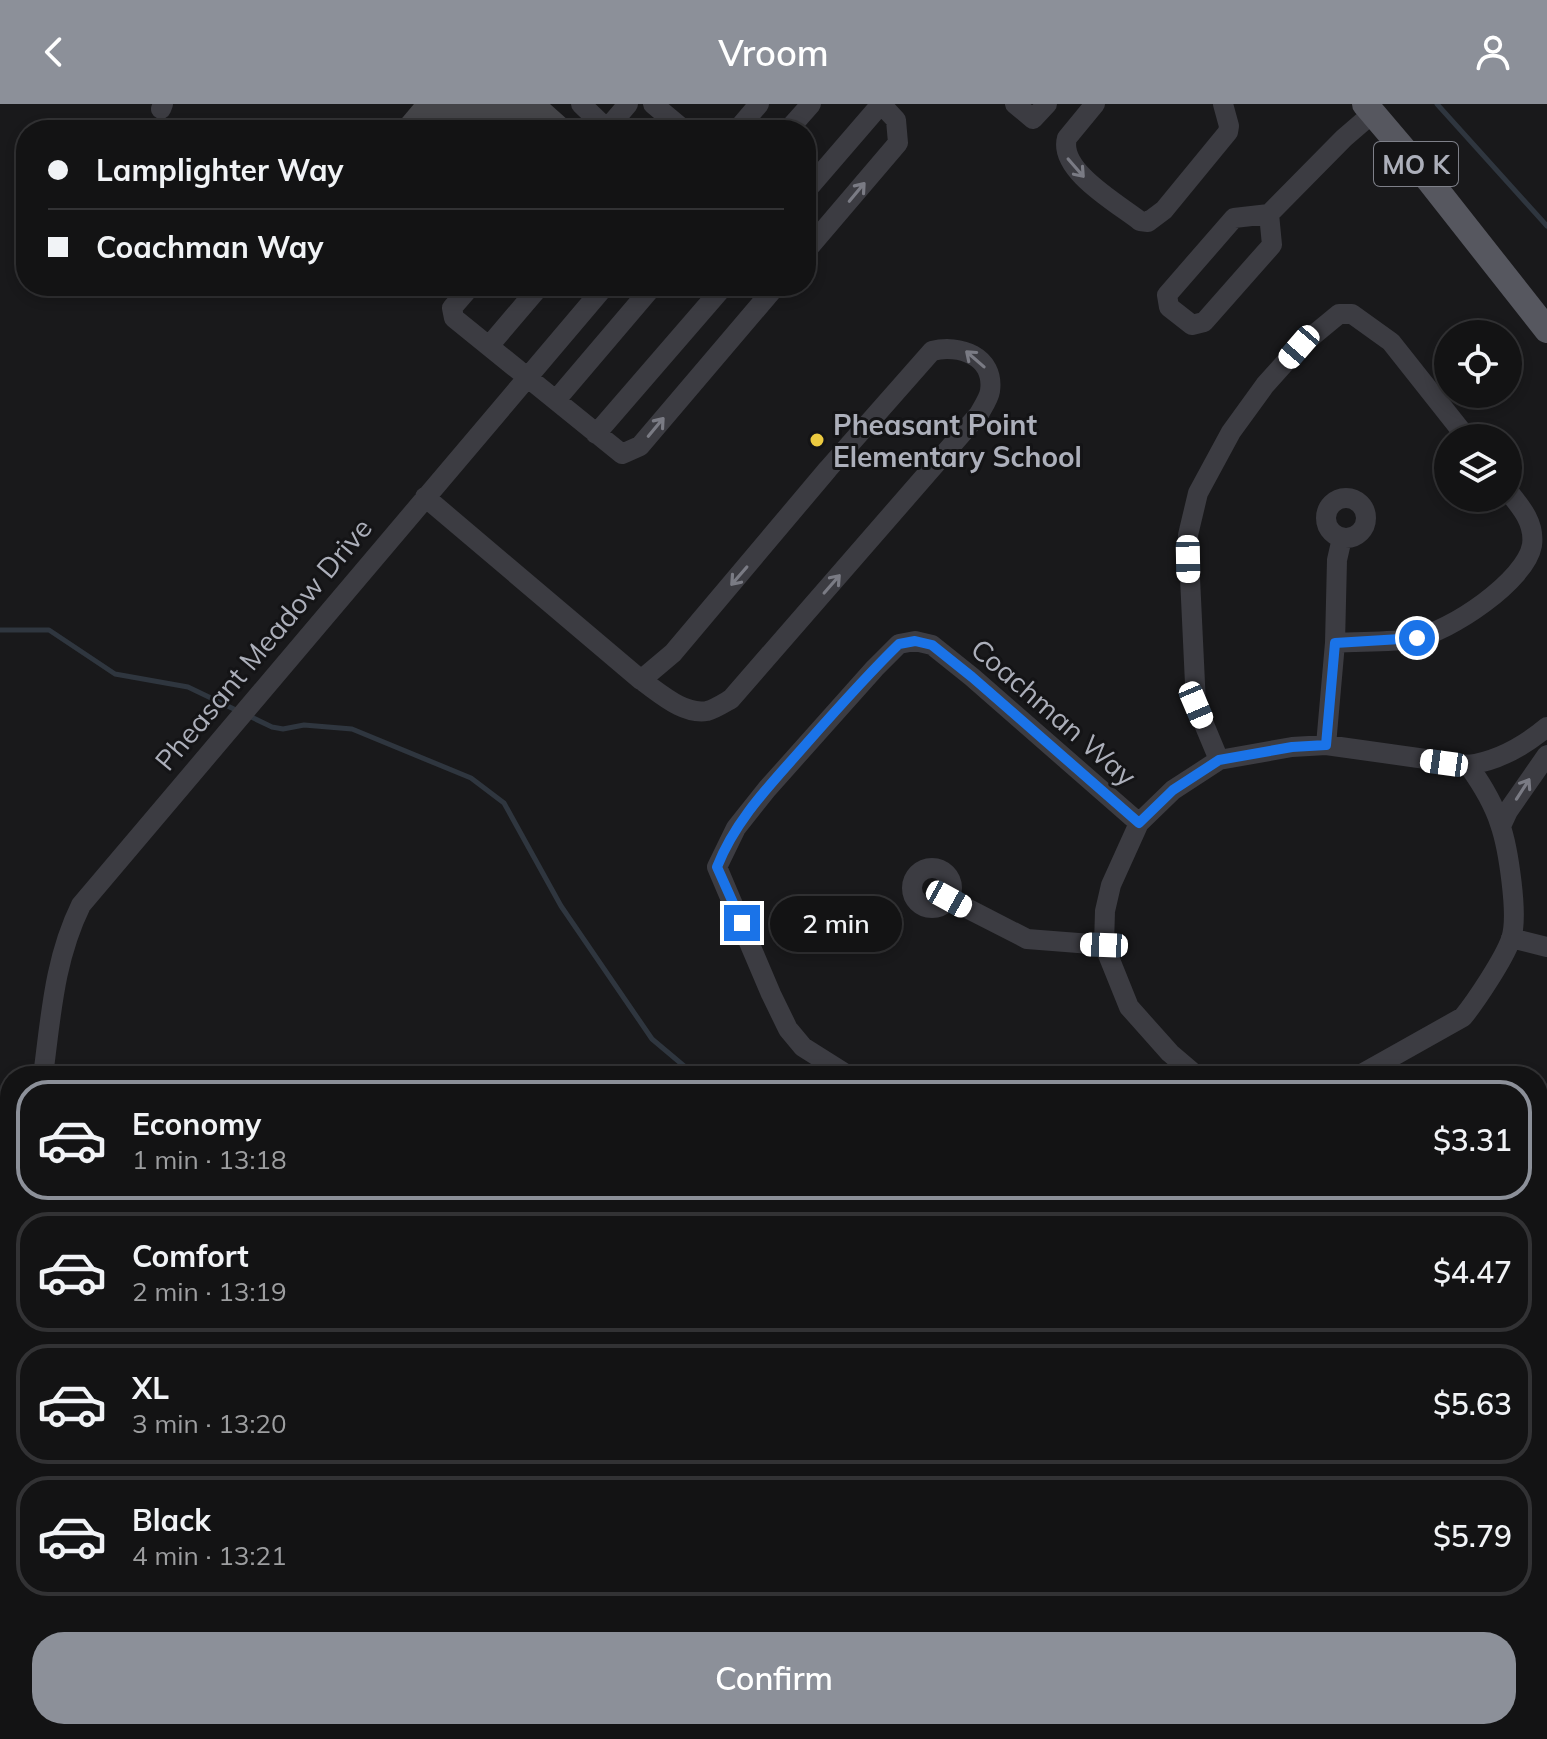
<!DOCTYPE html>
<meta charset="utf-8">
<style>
body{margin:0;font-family:Mulish,sans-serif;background:#202022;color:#f1f3f6;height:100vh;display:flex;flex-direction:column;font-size:30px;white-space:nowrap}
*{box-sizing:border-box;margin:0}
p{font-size:26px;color:#9d9ea0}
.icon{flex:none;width:44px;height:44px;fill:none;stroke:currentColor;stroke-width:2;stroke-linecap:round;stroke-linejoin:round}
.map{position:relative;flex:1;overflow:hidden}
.sheet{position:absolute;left:0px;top:962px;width:1548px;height:674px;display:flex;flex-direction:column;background:#131314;border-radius:32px 32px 0 0;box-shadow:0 4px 12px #0003,0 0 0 2px #323234}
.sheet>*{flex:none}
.banner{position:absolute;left:16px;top:16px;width:800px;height:176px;border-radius:32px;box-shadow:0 4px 12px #0003,0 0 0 2px #323234;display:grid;align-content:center;height:176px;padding:0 32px;background:#131314}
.buttons{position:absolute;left:1434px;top:216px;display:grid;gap:16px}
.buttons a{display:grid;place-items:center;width:88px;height:88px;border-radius:50%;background:#131314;box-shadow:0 4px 12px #0003,0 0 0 2px #323234;font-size:40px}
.end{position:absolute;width:36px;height:36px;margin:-18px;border:10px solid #1a73e8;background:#fff;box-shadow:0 0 0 4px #fff}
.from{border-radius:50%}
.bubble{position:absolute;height:56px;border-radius:28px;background:#131314;box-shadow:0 4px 12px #0003,0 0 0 2px #323234;font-size:26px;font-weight:600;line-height:56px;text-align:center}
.car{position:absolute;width:24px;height:48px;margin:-24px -12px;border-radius:10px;box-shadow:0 0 6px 2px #0007;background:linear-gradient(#fff 24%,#345 0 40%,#fff 0 76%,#345 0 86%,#fff 0)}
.banner b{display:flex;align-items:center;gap:28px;height:76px;font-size:30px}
.banner b+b{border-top:2px solid #323234}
.banner i{width:20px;height:20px;background:#f1f3f6}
ul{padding:14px 0 0;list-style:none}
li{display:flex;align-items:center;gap:24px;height:120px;margin:0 16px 12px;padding:0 16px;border:4px solid #323234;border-radius:32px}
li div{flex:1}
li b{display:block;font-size:30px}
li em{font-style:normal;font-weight:600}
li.current{border-color:#8c9099}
li>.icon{width:72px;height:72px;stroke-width:1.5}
.button{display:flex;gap:16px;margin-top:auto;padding:16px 32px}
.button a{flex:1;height:92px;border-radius:32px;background:#8c9099;color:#fff;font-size:32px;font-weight:600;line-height:92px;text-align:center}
header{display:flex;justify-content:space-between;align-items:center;height:104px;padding:0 32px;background:#8c9099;color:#fff;font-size:36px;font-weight:600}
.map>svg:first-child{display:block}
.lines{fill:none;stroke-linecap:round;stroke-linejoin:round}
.stream{stroke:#2f363f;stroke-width:5}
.building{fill:#444448}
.minor{stroke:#3c3c42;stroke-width:20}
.major{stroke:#56575f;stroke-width:26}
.highway{stroke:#666871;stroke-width:30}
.oneway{stroke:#7a7b84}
.route{stroke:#1a73e8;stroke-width:10}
.poi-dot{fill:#ecca40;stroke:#141416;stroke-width:3}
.labels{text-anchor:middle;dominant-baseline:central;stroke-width:6;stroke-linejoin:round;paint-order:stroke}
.shield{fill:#141416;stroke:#7e8089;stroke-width:2}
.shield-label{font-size:26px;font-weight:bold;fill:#acafba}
.poi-label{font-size:28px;font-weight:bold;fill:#acafba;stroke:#141416;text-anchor:start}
.street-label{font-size:28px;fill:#acafba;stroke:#141416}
</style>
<header><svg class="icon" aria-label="back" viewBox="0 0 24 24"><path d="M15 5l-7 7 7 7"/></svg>Vroom<svg class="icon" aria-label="person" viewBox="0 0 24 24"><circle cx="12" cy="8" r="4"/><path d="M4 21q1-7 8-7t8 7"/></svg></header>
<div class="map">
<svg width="1547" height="1635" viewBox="0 0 1547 1635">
<rect width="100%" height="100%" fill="#19191b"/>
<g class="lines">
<path class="stream" d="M1437 0 1547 122
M0 526H49L115 570 188 583 238 607
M247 611 272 623 283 625 304 621 352 625 471 674 504 699 561 802 652 935 696 972
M976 1626 980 1635"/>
</g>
<path class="building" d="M414 0H550L569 17 561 26H392Z"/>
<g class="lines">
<path class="minor" d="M581 0 607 25
M653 0 684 26
M1015 0 1033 15 1047 0
M1095 0 1067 34C1058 66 1117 99 1140 117L1148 118 1164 106 1228 28 1229 22 1223 0
M161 5 163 0
M606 26 628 0
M737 26 759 0
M788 26 811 0
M806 87 881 0
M1269 110 1234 114 1167 191 1169 203 1192 221 1204 218 1272 141 1269 110 1344 34 1373 9
M806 147 898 39 896 16 881 0
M471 182 452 204 454 214 622 350 640 342 776 182
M489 242 540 182
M556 296 653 182
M596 330 724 182
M425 393 641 576C660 589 683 611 707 607 715 605 724 599 731 595L979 310C983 303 989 294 990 287 995 252 959 240 932 247L828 365 673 549 641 576
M1326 414a20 20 0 1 1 40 0a20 20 0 1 1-40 0Z
M1335 539C1361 537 1390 539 1415 534 1449 528 1526 477 1532 441 1535 419 1521 403 1508 387
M1326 641 1335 539 1337 456 1342 434
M1219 656 1196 601 1188 431 1198 389 1231 328 1265 281 1299 243 1339 210H1352L1391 238 1467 334
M1468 661C1498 657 1524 642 1547 623
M1501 722 1508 707 1547 651
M912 784a20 20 0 1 1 40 0a20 20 0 1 1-40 0Z
M949 795 1027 835 1104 841
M1511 834 1547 843
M43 972C51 912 54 856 81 801L605 182
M849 972 803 943 788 925 771 890 717 763 736 724 767 685 875 564 899 540 915 537 932 541 972 573 1139 719
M1197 972 1170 949 1129 903 1104 841 1105 807 1111 781 1139 719 1173 686 1219 656 1292 643 1326 641 1468 661C1481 679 1493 698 1500 720 1508 743 1519 812 1511 835 1504 855 1476 897 1463 913L1358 972
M0 993 10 998
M1538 1087 1547 1083
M0 1114 10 1101
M0 1434 10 1422"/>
<path class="major" d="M1365 0 1421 66 1547 226"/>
<path class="highway" d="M1538 1573H1547
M0 1599H10"/>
</g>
<defs><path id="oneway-shaft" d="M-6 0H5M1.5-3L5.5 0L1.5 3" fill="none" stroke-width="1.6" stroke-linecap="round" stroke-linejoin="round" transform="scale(2)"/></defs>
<g class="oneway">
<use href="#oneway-shaft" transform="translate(1076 64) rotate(49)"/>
<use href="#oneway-shaft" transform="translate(857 88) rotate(-50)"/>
<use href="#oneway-shaft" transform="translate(975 255) rotate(-139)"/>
<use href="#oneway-shaft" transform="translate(656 323) rotate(-50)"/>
<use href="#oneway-shaft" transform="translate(739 472) rotate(131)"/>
<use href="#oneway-shaft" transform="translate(832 480) rotate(-49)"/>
<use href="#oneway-shaft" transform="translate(1523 685) rotate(-57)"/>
</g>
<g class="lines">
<path class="route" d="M742 819 717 763C736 714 774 677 807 639 837 605 867 571 899 540L915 537 932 541 972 573 1139 719 1173 686 1219 656 1292 643 1326 641 1335 539 1417 534"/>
</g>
<circle class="poi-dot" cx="817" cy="336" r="8"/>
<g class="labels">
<rect class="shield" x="1374" y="38" width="84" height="44" rx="6"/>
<g class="shield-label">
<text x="1416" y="60">MO K</text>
</g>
<g class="poi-label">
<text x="833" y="320">Pheasant Point<tspan x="833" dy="32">Elementary School</tspan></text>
</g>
<g class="street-label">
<text transform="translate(263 540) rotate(-50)">Pheasant Meadow Drive</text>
<text transform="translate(1054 608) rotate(41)">Coachman Way</text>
</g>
</g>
</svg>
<div class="buttons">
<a><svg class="icon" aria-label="locate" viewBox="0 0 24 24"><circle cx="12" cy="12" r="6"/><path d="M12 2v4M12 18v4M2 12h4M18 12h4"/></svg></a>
<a><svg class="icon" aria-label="layers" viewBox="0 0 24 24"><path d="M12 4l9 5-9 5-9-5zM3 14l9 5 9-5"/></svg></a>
</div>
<i class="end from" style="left:1417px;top:534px"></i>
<i class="end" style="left:742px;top:819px"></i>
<div class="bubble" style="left:770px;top:792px;width:132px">2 min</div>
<i class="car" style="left:1299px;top:243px;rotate:221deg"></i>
<i class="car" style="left:1188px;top:455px;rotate:179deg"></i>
<i class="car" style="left:1196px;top:601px;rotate:157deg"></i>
<i class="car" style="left:1444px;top:659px;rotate:278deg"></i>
<i class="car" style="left:949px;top:795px;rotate:119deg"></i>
<i class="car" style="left:1104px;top:841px;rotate:272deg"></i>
<div class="banner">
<b><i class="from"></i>Lamplighter Way</b>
<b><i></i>Coachman Way</b>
</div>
<section class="sheet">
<ul>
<li class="current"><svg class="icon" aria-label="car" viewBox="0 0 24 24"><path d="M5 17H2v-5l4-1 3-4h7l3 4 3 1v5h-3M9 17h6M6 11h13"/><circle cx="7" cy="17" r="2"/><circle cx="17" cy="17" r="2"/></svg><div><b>Economy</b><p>1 min · 13:18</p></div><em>$3.31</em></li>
<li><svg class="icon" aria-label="car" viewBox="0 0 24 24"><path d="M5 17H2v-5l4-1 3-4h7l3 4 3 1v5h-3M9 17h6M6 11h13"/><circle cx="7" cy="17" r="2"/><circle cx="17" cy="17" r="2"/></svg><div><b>Comfort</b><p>2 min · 13:19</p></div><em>$4.47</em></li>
<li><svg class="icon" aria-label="car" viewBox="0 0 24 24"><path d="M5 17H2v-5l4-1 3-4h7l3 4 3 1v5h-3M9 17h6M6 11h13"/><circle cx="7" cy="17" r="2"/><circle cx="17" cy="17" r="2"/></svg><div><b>XL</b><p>3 min · 13:20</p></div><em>$5.63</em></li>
<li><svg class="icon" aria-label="car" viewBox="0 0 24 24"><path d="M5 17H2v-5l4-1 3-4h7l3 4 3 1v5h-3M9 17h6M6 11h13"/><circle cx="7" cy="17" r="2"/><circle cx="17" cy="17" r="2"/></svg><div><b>Black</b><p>4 min · 13:21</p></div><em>$5.79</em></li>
</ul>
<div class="button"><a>Confirm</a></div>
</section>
</div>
